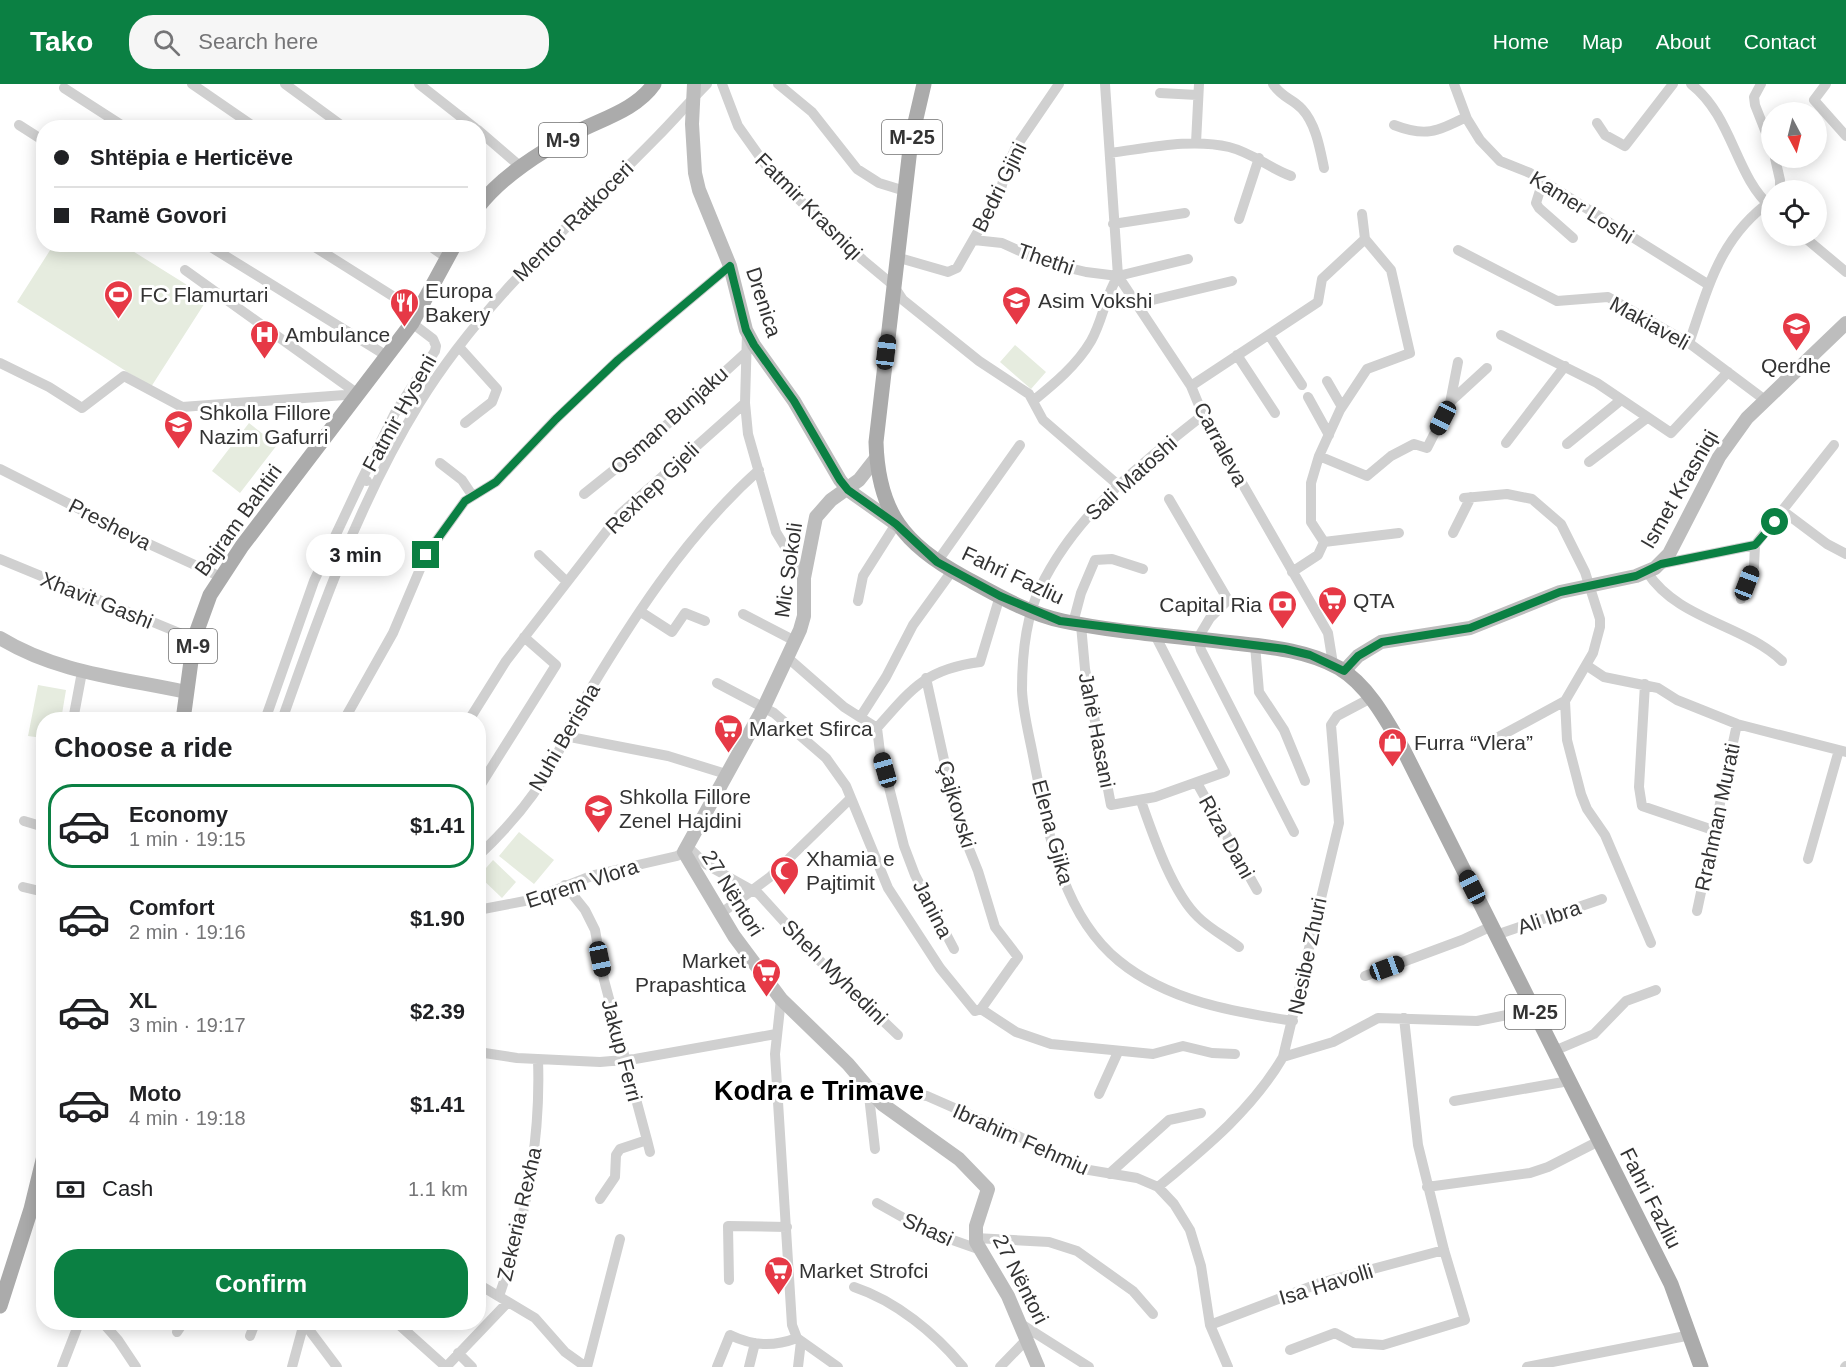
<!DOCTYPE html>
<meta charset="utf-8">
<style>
body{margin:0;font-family:Helvetica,sans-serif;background:#f6f6f6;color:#202124;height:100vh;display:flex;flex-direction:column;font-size:22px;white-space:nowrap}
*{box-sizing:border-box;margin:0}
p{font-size:20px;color:#757577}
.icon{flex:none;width:33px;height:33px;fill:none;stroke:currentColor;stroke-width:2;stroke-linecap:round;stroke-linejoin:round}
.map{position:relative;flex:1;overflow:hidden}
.drawer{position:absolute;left:36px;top:628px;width:450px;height:618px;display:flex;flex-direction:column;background:#fff;border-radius:24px;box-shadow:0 3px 15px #0003}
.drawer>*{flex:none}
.hud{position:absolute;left:36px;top:36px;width:450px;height:132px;border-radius:24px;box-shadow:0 3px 15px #0003;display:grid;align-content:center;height:132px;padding:0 18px;background:#fff}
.needle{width:39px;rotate:173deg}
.buttons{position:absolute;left:1761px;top:18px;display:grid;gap:12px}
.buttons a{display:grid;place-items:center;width:66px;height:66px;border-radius:50%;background:#fff;box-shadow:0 3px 15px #0003;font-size:30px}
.end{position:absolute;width:27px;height:27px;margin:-14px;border:8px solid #0b8043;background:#fff;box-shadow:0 0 0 3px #fff}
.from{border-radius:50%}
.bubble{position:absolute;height:42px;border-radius:21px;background:#fff;box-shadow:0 3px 15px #0003;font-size:20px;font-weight:600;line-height:42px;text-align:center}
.car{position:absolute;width:18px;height:36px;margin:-18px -9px;border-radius:8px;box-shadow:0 0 4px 2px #0007;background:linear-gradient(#222 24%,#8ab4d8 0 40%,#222 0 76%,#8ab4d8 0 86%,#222 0)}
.hud b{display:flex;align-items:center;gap:21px;height:57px;font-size:22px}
.hud b+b{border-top:2px solid #e0e0e0}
.hud i{width:15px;height:15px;background:#202124}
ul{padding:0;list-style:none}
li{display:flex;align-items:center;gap:18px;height:84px;margin:0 12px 9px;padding:0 6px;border:3px solid transparent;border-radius:24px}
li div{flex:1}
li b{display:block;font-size:22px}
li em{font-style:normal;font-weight:600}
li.active{border-color:#0b8043}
li>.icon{width:54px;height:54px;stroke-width:1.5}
h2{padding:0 18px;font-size:27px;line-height:72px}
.pay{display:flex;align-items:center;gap:15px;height:66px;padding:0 18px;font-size:22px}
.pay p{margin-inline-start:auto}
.cta{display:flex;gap:12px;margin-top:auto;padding:12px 18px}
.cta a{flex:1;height:69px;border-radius:24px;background:#0b8043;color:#fff;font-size:24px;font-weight:600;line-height:69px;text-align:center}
header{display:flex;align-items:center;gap:36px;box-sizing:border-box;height:84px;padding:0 30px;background:#0b8043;color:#fff}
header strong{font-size:28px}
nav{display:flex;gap:33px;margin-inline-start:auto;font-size:21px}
.search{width:420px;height:54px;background:#f6f6f6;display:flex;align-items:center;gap:15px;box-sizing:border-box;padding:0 21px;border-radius:24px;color:#757577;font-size:22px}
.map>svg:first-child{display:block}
.pitch{fill:#e6ecdf}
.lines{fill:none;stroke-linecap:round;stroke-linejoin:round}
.street{stroke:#d0d0d0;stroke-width:10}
.secondary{stroke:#bdbdbd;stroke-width:14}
.primary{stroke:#ababab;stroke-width:15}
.route{stroke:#0b8043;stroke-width:8}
.labels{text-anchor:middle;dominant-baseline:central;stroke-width:6;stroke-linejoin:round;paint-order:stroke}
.shield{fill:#fff;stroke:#707070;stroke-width:1.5}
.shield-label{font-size:20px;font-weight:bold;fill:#333}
.street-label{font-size:21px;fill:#333;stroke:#fff}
.poi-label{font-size:21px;fill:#333;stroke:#fff;text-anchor:start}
.district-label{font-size:27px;font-weight:bold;fill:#000;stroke:#fff}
</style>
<header>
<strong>Tako</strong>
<div class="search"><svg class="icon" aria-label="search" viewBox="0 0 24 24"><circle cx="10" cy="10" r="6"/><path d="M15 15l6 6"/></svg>Search here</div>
<nav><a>Home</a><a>Map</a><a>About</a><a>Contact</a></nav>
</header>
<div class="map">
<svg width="1846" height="1283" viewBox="0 0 1846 1283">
<rect width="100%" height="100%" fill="#fff"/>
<path class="pitch" d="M54 160 123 161 208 214 151 303 17 218Z
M1015 261 1046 288 1031 305 1000 278Z
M249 339 277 361 240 409 212 387Z
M38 601 66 606 61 636H44L43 654 28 652Z
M519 748 554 776 534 800 499 772Z
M493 776 516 798 502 814 479 792Z"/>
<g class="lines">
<path class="street" d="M192 0 256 44
M285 0 345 44
M419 0 475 44
M722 0 738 42 772 90 863 176 893 201 903 216 979 277 1029 310 1043 336 1117 400
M778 0 812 28 857 85 879 99 905 107
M1105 0 1118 192 1191 302 1203 331 1328 549 1333 580
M1273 0C1282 14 1292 14 1302 25 1316 40 1320 65 1324 84
M1454 0 1467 35 1480 56 1500 77 1530 89 1709 201
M1691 0C1733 33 1735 92 1771 123
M1761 0 1754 13 1755 21 1772 64
M1826 0 1814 16 1846 52
M64 4 126 44
M1160 9 1197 11
M1597 39 1605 51 1625 62 1673 0
M19 41 44 57
M1394 41C1425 53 1437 48 1466 33
M478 46 521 83
M1196 59 1199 0
M1110 69C1149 64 1191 54 1229 63 1253 69 1269 84 1291 92
M1775 74 1780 96V106
M1543 97 1536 119 1539 124 1573 154
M1239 135 1259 74
M1113 140 1185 129
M1803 152 1846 188
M974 156 1002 159 1044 178 1086 188 1118 192 1188 175
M206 160 387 272
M310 160 418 228
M427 160 447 174
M1458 166 1557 217 1608 213 1689 259 1765 316
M896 173 948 188 957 184 1000 109 1006 85 1016 63 1059 0
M185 186 358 310
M1136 220 1232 197
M747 249 745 319 748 350 776 448 804 494
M1269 251 1302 301
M1501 251 1597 299 1671 349 1728 288
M1689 259C1709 201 1720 153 1772 116
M460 264 497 305 492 318 465 339
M1237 271 1275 329
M0 279 49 303 82 324 124 292 182 323 358 310
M1327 297 1342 323
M1191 302 1318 218 1322 195 1365 155
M1308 313 1329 351
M1033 317C1054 300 1077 281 1091 257 1103 236 1105 212 1118 192
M1450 318 1487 284
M1203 331C1139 382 1076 429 1040 504 1026 533 1022 573 1022 606 1023 630 1030 654 1034 677 1048 747 1061 830 1119 877 1168 917 1234 928 1293 937
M1506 359 1565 282
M1567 360 1621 316
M1319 372 1367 392 1391 372 1414 360 1427 364 1450 319 1458 278
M1589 378 1647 334
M440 379 462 396 472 411
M0 385 149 460 221 493
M367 397 362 395 395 329 435 267 436 262 433 255 412 239
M584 410 639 366 751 264
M1464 414 1507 410 1532 415 1561 440 1585 488 1600 535V543L1593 569 1565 617 1567 656 1581 710 1587 725 1605 751 1651 859
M1169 415 1228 516 1210 534 1198 554 1201 566 1294 748
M1783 427 1827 460 1846 470
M1453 449 1471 413
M1324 458 1311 438V399L1319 372 1340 326 1367 285 1410 269 1391 186 1365 155 1362 130
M1324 458 1399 449
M539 471 567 498
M0 475 194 555
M937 478 1020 361
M1661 480 1755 461 1834 361
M1292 488 1318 471 1324 458
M1647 488C1678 536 1743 540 1782 577
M1741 515 1754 483 1755 461
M858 517 863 492 896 440
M641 528 672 548 685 529 705 537
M743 530 795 557
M1073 539 1081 509 1095 476 1112 475 1143 485
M1081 541 1085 585 1111 721 1155 713 1225 688 1154 549
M1255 561 1259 608 1284 646 1305 697
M788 574 844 623 877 644
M1586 581 1604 593 1658 604 1677 616 1737 640 1846 668
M926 594 957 735 978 787 995 843 1018 873 981 925
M717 599 774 629 826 674 846 702 888 804 940 884 975 927 981 925 1016 948 1051 960 1153 970 1183 962 1212 969 1235 970
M1645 600 1639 703 1642 722 1713 746
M861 632 886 593 913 541 952 487
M73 636 82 588
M265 636 314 497 362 395
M282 636C320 528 359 418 419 320 482 217 574 138 657 53 674 36 690 17 707 0
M344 636 393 549 426 471 465 417 496 398 556 335 618 276 730 182
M469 636 506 577 619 431 745 319
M877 644 880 668 904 762 915 791 954 865
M877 644C912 604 926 585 980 578L1000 512
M565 652 668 672 726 690
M1493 656 1565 617
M1197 699 1257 806
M478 705 556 581 524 553
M1141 717C1153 751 1172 808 1198 833 1210 845 1226 853 1239 863
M24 737 44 743
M687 762 707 781 759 810 818 875 898 951
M478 772C509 743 538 709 557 671 564 656 569 640 578 626 629 540 684 453 759 386
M1808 775 1839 666
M565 801 585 826 595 846 604 896 647 1056 620 1065 616 1071 615 1093 600 1115
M23 803 44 808
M478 826 530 816 594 791 677 772 684 768
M1697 827 1737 640
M720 830 770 793 851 714
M1496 851 1602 815
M1365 892 1462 856 1492 842
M781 915 775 970 792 1241 797 1254 838 1283
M1554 967 1594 950 1626 917 1656 906
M478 968 517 974 600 978 635 975 776 950
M1283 973 1333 958 1378 934 1477 937 1507 931 1531 922
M1099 1010 1118 968
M1454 1017 1569 997
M647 1056 650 1068
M875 1065 868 1003 927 1012 1018 1052 1083 1085 1137 1094 1158 1103 1174 1120 1190 1146 1201 1182 1210 1241 1228 1283
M1109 1090 1169 1036 1201 1029
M1158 1103C1205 1064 1252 1026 1283 973L1339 739 1331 641 1337 632 1371 614
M1427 1103 1530 1089 1548 1083 1599 1057
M877 1119 927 1147 981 1166
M975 1154 1049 1158 1077 1167 1133 1207 1153 1230
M729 1196 728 1142 787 1143
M478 1200 535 1234 565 1268 586 1283
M854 1203C896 1217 935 1249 963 1283
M499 1212C526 1135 541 1058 538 976
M103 1239 118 1256 136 1283
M304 1239 337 1283
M397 1239 446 1283
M1021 1240 1089 1283
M1210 1241 1320 1199 1444 1166
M177 1248 183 1239
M250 1252 255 1239
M1290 1266 1335 1249 1354 1259 1383 1261 1465 1236 1444 1166 1418 1061 1404 934
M458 1269 472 1283
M62 1283 79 1239
M292 1283 304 1239
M446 1283 508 1218
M587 1283 620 1155
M717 1283 730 1251C753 1262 773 1263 797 1254
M749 1283 755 1259
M798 1283 801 1257
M1000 1283 1028 1254
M1527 1283 1691 1251
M1845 1283 1846 1282"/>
<path class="secondary" d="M694 0 692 40 695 89 699 106 730 182 746 246 754 261 794 317 840 396 848 406 896 440
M877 373 859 396 831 416 816 433 804 494V532L800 546 764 623 684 768 734 852 781 915 848 980 882 1020 959 1075 988 1105 976 1142V1158L1008 1212 1038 1283
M0 554C57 589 122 594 186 608
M1344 587 1358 572 1381 558 1470 544 1560 508 1636 492 1655 484 1669 470 1719 373 1747 334 1846 239"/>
<path class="primary" d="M924 0 911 56 876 358C878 428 904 461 964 493 995 510 1029 530 1063 537 1119 549 1178 552 1234 559 1270 563 1307 566 1339 584 1368 601 1387 637 1403 665L1671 1200 1701 1283
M478 123C503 91 541 68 575 49 601 35 636 26 654 0
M183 636 194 555 210 511 242 462 412 239 455 160
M0 1222 31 1125 44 1072"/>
</g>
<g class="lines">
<path class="route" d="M426 471 465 417 496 398 556 335 618 276 730 182 746 246 754 261 794 317 840 396 848 406 896 440 937 478 1000 512 1060 537 1285 565 1310 571 1344 587 1358 572 1382 558 1470 544 1560 508 1636 492 1661 480 1755 461 1775 438"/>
</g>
<defs>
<symbol id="stadium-pin" viewBox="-11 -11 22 30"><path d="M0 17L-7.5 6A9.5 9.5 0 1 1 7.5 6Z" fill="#e63946" stroke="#fff"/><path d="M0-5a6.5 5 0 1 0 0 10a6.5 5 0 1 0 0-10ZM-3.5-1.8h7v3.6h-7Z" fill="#fff"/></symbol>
<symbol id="school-pin" viewBox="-11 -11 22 30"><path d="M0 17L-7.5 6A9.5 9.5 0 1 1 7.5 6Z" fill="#e63946" stroke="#fff"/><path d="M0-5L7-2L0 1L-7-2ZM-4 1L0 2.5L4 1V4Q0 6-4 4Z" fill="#fff"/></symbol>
<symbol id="restaurant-pin" viewBox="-11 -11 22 30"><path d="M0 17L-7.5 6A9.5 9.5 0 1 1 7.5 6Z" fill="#e63946" stroke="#fff"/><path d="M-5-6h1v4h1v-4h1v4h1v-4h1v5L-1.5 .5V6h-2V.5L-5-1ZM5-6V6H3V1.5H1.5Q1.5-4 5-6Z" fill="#fff"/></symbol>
<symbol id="hospital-pin" viewBox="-11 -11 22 30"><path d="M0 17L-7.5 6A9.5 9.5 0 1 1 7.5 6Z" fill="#e63946" stroke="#fff"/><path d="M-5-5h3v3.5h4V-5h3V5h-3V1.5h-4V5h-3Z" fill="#fff"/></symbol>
<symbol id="supermarket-pin" viewBox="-11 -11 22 30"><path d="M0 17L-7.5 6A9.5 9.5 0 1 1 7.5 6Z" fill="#e63946" stroke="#fff"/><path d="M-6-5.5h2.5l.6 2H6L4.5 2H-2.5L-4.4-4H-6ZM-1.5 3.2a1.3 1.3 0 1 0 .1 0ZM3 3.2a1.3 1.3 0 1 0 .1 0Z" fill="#fff"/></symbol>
<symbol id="bank-pin" viewBox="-11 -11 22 30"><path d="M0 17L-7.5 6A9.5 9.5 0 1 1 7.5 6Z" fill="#e63946" stroke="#fff"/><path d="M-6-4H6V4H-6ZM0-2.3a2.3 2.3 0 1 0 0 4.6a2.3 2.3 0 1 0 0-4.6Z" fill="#fff"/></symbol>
<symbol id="shop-pin" viewBox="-11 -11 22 30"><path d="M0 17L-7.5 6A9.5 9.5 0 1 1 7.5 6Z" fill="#e63946" stroke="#fff"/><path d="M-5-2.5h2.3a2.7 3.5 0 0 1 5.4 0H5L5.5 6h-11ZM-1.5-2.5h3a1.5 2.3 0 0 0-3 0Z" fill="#fff"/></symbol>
<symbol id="mosque-pin" viewBox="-11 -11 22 30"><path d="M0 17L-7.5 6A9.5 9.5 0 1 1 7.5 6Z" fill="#e63946" stroke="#fff"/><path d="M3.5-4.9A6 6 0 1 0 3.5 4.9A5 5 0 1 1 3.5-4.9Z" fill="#fff"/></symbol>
</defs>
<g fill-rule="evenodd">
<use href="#stadium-pin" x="102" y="194" width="33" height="45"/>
<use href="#school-pin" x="1000" y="200" width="33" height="45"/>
<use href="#restaurant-pin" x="388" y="202" width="33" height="45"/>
<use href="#school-pin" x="1780" y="226" width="33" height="45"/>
<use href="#hospital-pin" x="248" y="234" width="33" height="45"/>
<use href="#school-pin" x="162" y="324" width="33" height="45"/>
<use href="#supermarket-pin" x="1316" y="500" width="33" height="45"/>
<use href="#bank-pin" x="1266" y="504" width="33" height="45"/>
<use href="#supermarket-pin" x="712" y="628" width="33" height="45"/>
<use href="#shop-pin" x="1376" y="642" width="33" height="45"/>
<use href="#school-pin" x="582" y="708" width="33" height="45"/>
<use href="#mosque-pin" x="768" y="770" width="33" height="45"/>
<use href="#supermarket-pin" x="750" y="872" width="33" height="45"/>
<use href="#supermarket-pin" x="762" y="1170" width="33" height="45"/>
</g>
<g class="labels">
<g class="shield">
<rect x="882" y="36" width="60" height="34" rx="4.5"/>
<rect x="539" y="39" width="48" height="34" rx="4.5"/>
<rect x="169" y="545" width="48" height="34" rx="4.5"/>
<rect x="1505" y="911" width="60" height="34" rx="4.5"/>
</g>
<g class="shield-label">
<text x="912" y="53">M-25</text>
<text x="563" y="56">M-9</text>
<text x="193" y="562">M-9</text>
<text x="1535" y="928">M-25</text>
</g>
<g class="street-label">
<text transform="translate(999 103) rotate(-64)">Bedri Gjini</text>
<text transform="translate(809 122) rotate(45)">Fatmir Krasniqi</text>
<text transform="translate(1582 123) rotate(32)">Kamer Loshi</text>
<text transform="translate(573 137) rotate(-45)">Mentor Ratkoceri</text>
<text transform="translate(1046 175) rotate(19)">Thethi</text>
<text transform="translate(764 218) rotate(72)">Drenica</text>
<text transform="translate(1650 239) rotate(29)">Makiaveli</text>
<text transform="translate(399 329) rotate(-61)">Fatmir Hyseni</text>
<text transform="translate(669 336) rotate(-42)">Osman Bunjaku</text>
<text transform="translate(1221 360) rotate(62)">Carraleva</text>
<text transform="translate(1131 394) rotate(-42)">Sali Matoshi</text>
<text transform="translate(652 404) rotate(-44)">Rexhep Gjeli</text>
<text transform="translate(1679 405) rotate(-60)">Ismet Krasniqi</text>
<text transform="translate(238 436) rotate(-54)">Bajram Bahtiri</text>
<text transform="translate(110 440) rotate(27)">Presheva</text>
<text transform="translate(788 486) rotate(-82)">Mic Sokoli</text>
<text transform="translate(1013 491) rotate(25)">Fahri Fazliu</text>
<text transform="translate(97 516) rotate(22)">Xhavit Gashi</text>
<text transform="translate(1097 646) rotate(79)">Jahë Hasani</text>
<text transform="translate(564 653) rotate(-60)">Nuhi Berisha</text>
<text transform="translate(957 720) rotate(74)">Çajkovski</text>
<text transform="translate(1717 733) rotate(-78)">Rrahman Murati</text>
<text transform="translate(1053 748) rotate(75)">Elena Gjika</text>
<text transform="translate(1227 753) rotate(61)">Riza Dani</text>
<text transform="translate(582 799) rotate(-18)">Eqrem Vlora</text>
<text transform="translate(733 809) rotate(58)">27 Nëntori</text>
<text transform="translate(933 825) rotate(63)">Janina</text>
<text transform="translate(1549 833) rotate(-19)">Ali Ibra</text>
<text transform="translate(1307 872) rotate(-78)">Nesibe Zhuri</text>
<text transform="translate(835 888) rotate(45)">Sheh Myhedini</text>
<text transform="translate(622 966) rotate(75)">Jakup Ferri</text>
<text transform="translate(1021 1055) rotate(24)">Ibrahim Fehmiu</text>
<text transform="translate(1651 1114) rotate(63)">Fahri Fazliu</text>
<text transform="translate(519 1130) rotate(-77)">Zekeria Rexha</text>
<text transform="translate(928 1145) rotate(24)">Shasi</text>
<text transform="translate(1021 1195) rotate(63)">27 Nëntori</text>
<text transform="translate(1326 1200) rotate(-17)">Isa Havolli</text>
</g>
<g class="poi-label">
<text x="425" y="206">Europa<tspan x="425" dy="24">Bakery</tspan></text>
<text x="140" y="210">FC Flamurtari</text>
<text x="1038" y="216">Asim Vokshi</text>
<text x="285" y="250">Ambulance</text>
<text x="1796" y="281" text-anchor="middle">Qerdhe</text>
<text x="199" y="328">Shkolla Fillore<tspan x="199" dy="24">Nazim Gafurri</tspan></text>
<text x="1353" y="516">QTA</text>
<text x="1262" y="520" text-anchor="end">Capital Ria</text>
<text x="749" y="644">Market Sfirca</text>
<text x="1414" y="658">Furra “Vlera”</text>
<text x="619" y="712">Shkolla Fillore<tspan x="619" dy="24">Zenel Hajdini</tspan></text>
<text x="806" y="774">Xhamia e<tspan x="806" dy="24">Pajtimit</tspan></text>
<text x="746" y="876" text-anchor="end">Market<tspan x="746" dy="24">Prapashtica</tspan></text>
<text x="799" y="1186">Market Strofci</text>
</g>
<g class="district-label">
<text x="819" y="1007">Kodra e Trimave</text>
</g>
</g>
</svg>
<div class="buttons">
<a><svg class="needle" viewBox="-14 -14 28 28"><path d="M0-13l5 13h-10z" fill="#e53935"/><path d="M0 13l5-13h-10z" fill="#757577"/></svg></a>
<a><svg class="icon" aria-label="locate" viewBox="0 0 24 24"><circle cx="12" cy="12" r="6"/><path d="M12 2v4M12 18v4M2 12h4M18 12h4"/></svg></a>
</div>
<i class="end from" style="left:1775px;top:438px"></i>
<i class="end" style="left:426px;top:471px"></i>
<div class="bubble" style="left:306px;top:450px;width:99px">3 min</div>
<i class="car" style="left:886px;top:268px;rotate:7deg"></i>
<i class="car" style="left:1443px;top:334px;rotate:207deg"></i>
<i class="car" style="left:1747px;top:499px;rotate:21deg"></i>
<i class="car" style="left:885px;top:686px;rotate:344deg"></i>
<i class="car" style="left:1472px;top:803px;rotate:333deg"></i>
<i class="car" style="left:600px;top:875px;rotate:168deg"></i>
<i class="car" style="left:1387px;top:884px;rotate:70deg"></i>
<div class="hud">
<b><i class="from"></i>Shtëpia e Herticëve</b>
<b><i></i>Ramë Govori</b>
</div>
<section class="drawer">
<h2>Choose a ride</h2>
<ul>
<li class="active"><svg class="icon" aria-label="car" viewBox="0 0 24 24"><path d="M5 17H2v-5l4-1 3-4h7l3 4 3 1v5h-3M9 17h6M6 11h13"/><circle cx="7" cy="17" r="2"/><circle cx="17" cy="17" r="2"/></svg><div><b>Economy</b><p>1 min · 19:15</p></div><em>$1.41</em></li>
<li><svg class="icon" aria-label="car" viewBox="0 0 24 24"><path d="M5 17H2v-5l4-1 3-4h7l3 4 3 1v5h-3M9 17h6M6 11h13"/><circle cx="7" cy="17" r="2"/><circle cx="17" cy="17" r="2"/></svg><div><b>Comfort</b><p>2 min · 19:16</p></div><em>$1.90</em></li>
<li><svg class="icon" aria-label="car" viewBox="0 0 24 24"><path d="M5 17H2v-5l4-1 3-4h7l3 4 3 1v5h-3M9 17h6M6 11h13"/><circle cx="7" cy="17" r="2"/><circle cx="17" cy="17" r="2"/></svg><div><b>XL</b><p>3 min · 19:17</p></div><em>$2.39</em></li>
<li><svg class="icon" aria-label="car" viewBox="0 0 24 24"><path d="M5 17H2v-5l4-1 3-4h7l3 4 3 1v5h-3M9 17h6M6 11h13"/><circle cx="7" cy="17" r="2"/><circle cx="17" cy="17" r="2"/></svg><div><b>Moto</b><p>4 min · 19:18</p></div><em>$1.41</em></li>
</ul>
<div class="pay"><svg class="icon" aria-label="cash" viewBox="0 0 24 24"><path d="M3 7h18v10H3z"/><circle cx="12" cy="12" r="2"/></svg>Cash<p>1.1 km</p></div>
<div class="cta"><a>Confirm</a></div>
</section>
</div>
